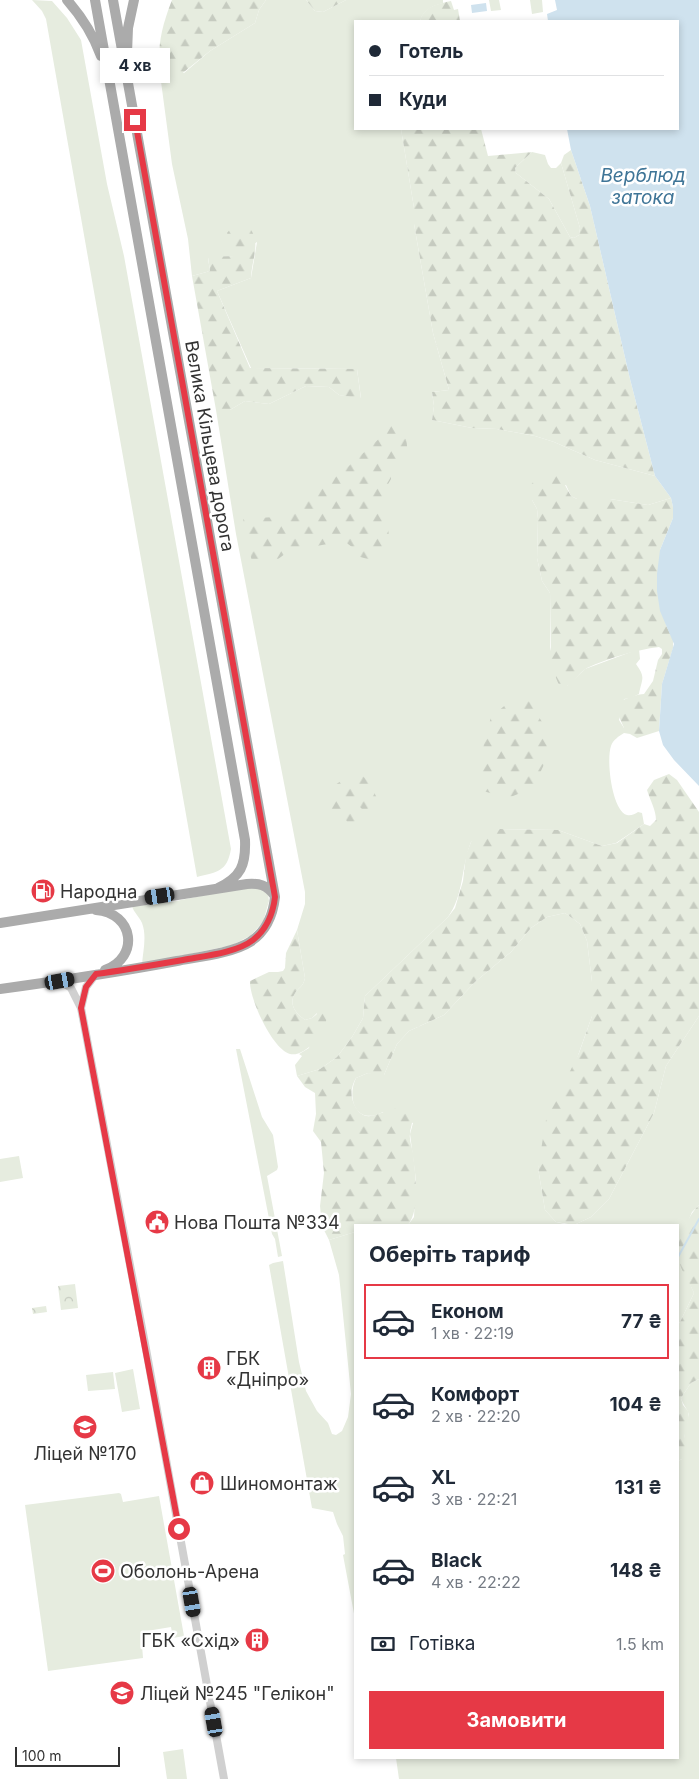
<!DOCTYPE html>
<html lang="uk">
<meta charset="utf-8">
<style>
body{margin:0;font-family:Inter,sans-serif;background:#f2f2f3;color:#1f2937;height:100vh;display:flex;flex-direction:column;font-size:19px;white-space:nowrap}
*{box-sizing:border-box;margin:0}
p{font-size:16px;color:#747a83}
.icon{flex:none;width:28px;height:28px;fill:none;stroke:currentColor;stroke-width:2;stroke-linecap:round;stroke-linejoin:round}
.map{position:relative;flex:1;overflow:hidden}
.panel{position:absolute;left:354px;top:1224px;width:325px;height:535px;display:flex;flex-direction:column;background:#fff;border-radius:0px;box-shadow:0 2px 8px #0003}
.panel>*{flex:none}
.top-card{position:absolute;left:354px;top:20px;width:325px;height:110px;border-radius:0px;box-shadow:0 2px 8px #0003;display:grid;align-content:center;height:110px;padding:0 15px;background:#fff}
.scale{position:absolute;left:15px;bottom:12px;width:105px;box-sizing:border-box;padding-left:5px;border:2px solid #333;border-top:0;font-size:14px;line-height:18px;white-space:nowrap;color:#333;-webkit-text-stroke:4px #fff;paint-order:stroke}
.end{position:absolute;width:22px;height:22px;margin:-11px;border:6px solid #e63946;background:#fff;box-shadow:0 0 0 2px #fff}
.from{border-radius:50%}
.bubble{position:absolute;height:35px;border-radius:0px;background:#fff;box-shadow:0 2px 8px #0003;font-size:16px;font-weight:700;line-height:35px;text-align:center}
.car{position:absolute;width:15px;height:30px;margin:-15px -8px;border-radius:6px;box-shadow:0 0 4px 1px #0007;background:linear-gradient(#222 24%,#8ab4d8 0 40%,#222 0 76%,#8ab4d8 0 86%,#222 0)}
.top-card b{display:flex;align-items:center;gap:18px;height:48px;font-size:19px}
.top-card b+b{border-top:1px solid #e0e1e3}
.top-card i{width:12px;height:12px;background:#1f2937}
ul{padding:0;list-style:none}
li{display:flex;align-items:center;gap:15px;height:75px;margin:0 10px 8px;padding:0 5px;border:2px solid transparent;border-radius:0px}
li div{flex:1}
li b{display:block;font-size:19px}
li em{font-style:normal;font-weight:700}
li.on{border-color:#e63946}
li>.icon{width:45px;height:45px;stroke-width:1.5}
h2{padding:0 15px;font-size:22px;line-height:60px}
.pay{display:flex;align-items:center;gap:12px;height:55px;padding:0 15px;font-size:19px}
.pay p{margin-inline-start:auto}
.action{display:flex;gap:10px;margin-top:auto;padding:10px 15px}
.action a{flex:1;height:58px;border-radius:0px;background:#e63946;color:#fff;font-size:20px;font-weight:700;line-height:58px;text-align:center}
.map>svg:first-child{display:block}
.green{fill:#e6ecdf}
.forest{fill:url(#forest-firs)}
.park{fill:url(#park-crowns)}
.water{fill:#cfe2ee}
.lines{fill:none;stroke-linecap:round;stroke-linejoin:round}
.stream{stroke:#cfe2ee;stroke-width:2}
.minor{stroke:#d0d0d0;stroke-width:8}
.major{stroke:#ababab;stroke-width:10}
.route{stroke:#e63946;stroke-width:6}
.labels{text-anchor:middle;dominant-baseline:central;stroke-width:5;stroke-linejoin:round;paint-order:stroke}
.street-label{font-size:18px;fill:#333;stroke:#fff}
.poi-label{font-size:18px;fill:#333;stroke:#fff;text-anchor:start}
.water-label{font-size:19px;font-style:italic;fill:#3f7597;stroke:#fff}
</style>
<div class="map">
<svg width="699" height="1779" viewBox="0 0 699 1779">
<defs>
<pattern id="forest-firs" width="22" height="20" patternUnits="userSpaceOnUse" patternTransform="scale(1.25)"><rect width="22" height="20" fill="#e6ecdf"/><path d="M5 1l3.5 6h-7zM16 11l3.5 6h-7z" fill="#c6cbc0"/></pattern>
<pattern id="park-crowns" width="20" height="18" patternUnits="userSpaceOnUse" patternTransform="scale(1.25)"><rect width="20" height="18" fill="#e6ecdf"/><path d="M2 6a3 3 0 1 1 6 0M12 15a3 3 0 1 1 6 0" fill="none" stroke="#c6cbc0"/></pattern>
</defs>
<rect width="100%" height="100%" fill="#fff"/>
<path class="green" d="M32 0 52 1 67 18 81 40 107 184 124 256 231 849C227 872 217 872 197 877L46 19 42 11Z
M266 0H306L315 11 323 12 346 0H443V3C432 6 423 10 420 21H355V129H401L414 208V224L433 333 449 390 432 392 434 406 432 420 472 428 497 429 535 436 554 442 595 460 655 476 671 498 648 505 610 499H577L571 496 566 485 532 500 537 509 538 519 537 558 542 581 550 593V647L559 685 567 686 585 669 639 649 640 659 636 664C646 678 642 678 639 694L631 698 624 699 619 720 624 728V733C619 736 613 740 611 746 606 760 612 811 627 815 631 816 635 814 638 812L642 813 644 824 616 843 602 846 558 830 500 829 471 842C461 867 464 895 448 917L365 996 363 1018 352 1037 337 1057 320 1069 297 1076 295 1065 302 1056 299 1054 309 1048 317 1013 312 1018 305 1020C297 1014 289 1006 294 995 298 987 303 988 305 978L297 930 305 904V892L236 534 216 410H230L245 401 269 404 306 386 329 387 339 395 361 398 357 369 251 368 217 291 251 278 257 242 235 256 208 258 210 271 192 276 188 239 172 164 158 59 161 67 184 73 210 51 255 23 259 10Z
M489 0H499L501 10 491 11Z
M530 0H542L543 12 532 14Z
M532 152 545 155 548 164 551 168H556L561 163 580 228 579 235 574 238 570 237 549 199 516 173 515 168Z
M257 887 268 894 269 901 263 922 250 936 242 940 233 945 142 964C143 951 147 936 142 923 139 916 134 913 132 906L171 902 211 894Z
M565 913 580 924 587 941 592 982V1016L538 1168 545 1210 556 1222 569 1225H408L414 1217 416 1180 410 1134 413 1123 383 1112C357 1126 346 1099 356 1078L368 1073 384 1075 397 1044 409 1031 444 1015 475 982 511 952 531 928 547 917Z
M699 1016V1205L692 1212 678 1246V1225H574L591 1217 609 1199 654 1113 666 1066Z
M236 1049H240L262 1117 273 1135 278 1167 277 1170 267 1176 282 1256 278 1257 275 1239 272 1234Z
M19 1156 23 1178 0 1182V1159Z
M355 1232V1619L343 1555 345 1554 343 1536 337 1524 333 1512 312 1508 269 1265 273 1263 283 1261 299 1362 306 1391 317 1411 328 1423 332 1434 336 1435 342 1431 348 1417 351 1394 339 1275 329 1240Z
M678 1258 694 1293 681 1320 678 1325Z
M133 1369 140 1409 122 1412 115 1373Z
M113 1372 115 1389 88 1391 86 1375Z
M699 1379V1779H399L396 1758H678V1461L682 1459C684 1448 683 1438 686 1427 687 1422 690 1417 688 1412 686 1407 682 1403 681 1398L691 1383Z
M119 1493 121 1494 123 1502 159 1496 184 1636 173 1638 171 1627 141 1632 143 1658 48 1671 25 1505Z
M183 1749 187 1779H167L163 1752Z"/>
<path class="forest" d="M172 0H266L259 10 255 23 210 51 179 76 165 72C152 55 165 18 172 0Z
M306 0H346L323 12 315 11Z
M451 1 454 10 458 9 460 21H420C424 6 438 4 451 1Z
M401 129H481L488 156 532 152 515 168 516 173 549 199 570 237 574 238 579 235 580 228 561 163 564 155 571 150 590 206 630 379 655 476 595 460 554 442 535 436 497 429 472 428 432 420 434 406 432 392 449 390 433 333 414 224V208Z
M235 223H246C263 242 252 255 251 278L217 291 250 368 357 369 361 399 339 395 329 387 306 386 269 404 245 401 230 410H216L192 276 210 271 208 257 234 256 227 233Z
M383 422C404 420 413 445 403 462 400 467 395 467 391 471V479L383 493 389 536 385 550 371 560 357 556 352 547 344 541 289 551 274 562H252L243 519 275 517 307 498 341 473 381 437 380 426Z
M548 473 560 476 571 496 577 499H610L648 505 671 498 673 507V518L660 550 666 625 673 639V648L662 684 659 731 637 738 630 734 624 733V728L616 710 619 702C624 699 638 694 644 694L653 681 658 660 662 654V649L659 647C635 650 609 658 587 668 578 673 573 685 563 688L559 685 551 666 550 593 542 581 537 558 538 519 537 509 532 500 531 485 537 476Z
M529 701 547 730V758L533 788 508 798 483 791 479 763 491 717 509 702Z
M356 771C365 774 375 792 378 801L376 804 364 811 358 805H355L353 807C354 815 361 817 363 824L357 828 350 827 346 820 337 821 333 818 330 799 332 787Z
M669 774 677 780 699 812V1016L666 1066 654 1113 609 1199 591 1217 574 1225 556 1222 545 1210 538 1168 546 1120 579 1053 592 1016V982L587 941 580 924 565 913 547 917 531 928 511 952 475 982 444 1015 409 1031 397 1044 384 1075 380 1077 368 1073 356 1078C351 1087 350 1095 354 1104 368 1134 389 1097 408 1113 416 1120 410 1126 410 1134 409 1140 412 1147 413 1153 415 1174 421 1207 408 1225H355V1232L329 1240 322 1226 320 1206 324 1173 321 1142 313 1131 316 1114 315 1093 305 1087 297 1076 320 1069 337 1057 352 1037 363 1018 365 996 448 917 455 908 463 881 466 855 471 842 482 833 500 829 558 830 602 846 617 843 644 824 650 826 656 820C656 810 650 800 647 790L654 780Z
M297 930 305 978C303 988 298 987 294 995 289 1006 297 1014 305 1020L312 1018 321 1011 325 1012C333 1026 306 1058 290 1054 272 1049 249 998 250 981L269 972H278L283 971 285 968 286 953Z
M699 1205V1379L691 1383 681 1398 683 1405 688 1411 689 1418 684 1438 686 1452 682 1459 678 1461V1325L681 1320 694 1293C689 1282 680 1269 678 1257 675 1243 689 1214 699 1205Z"/>
<path class="park" d="M75 1284 78 1308 61 1310 58 1286Z
M46 1306 47 1312 33 1314 32 1308Z"/>
<path class="water" d="M555 0H699V786L674 760 663 745 659 731 662 684 674 644 660 611 657 591V574L660 550 673 518V507L671 498 655 476 630 379 590 206 571 150 567 129H678V21H548L547 14 557 10Z
M486 3 487 11 472 13 471 5Z"/>
<g class="lines">
<path class="stream" d="M678 1257 699 1219"/>
<path class="minor" d="M60 981 71 988 81 1008 146 1349 224 1779
M81 1008 86 987 96 974"/>
<path class="major" d="M67 0C82 17 93 34 101 56
M95 0 245 840C246 865 241 877 218 888
M127 53 128 28 134 0
M96 910C134 913 140 957 105 970
M0 923 247 884C259 883 267 885 274 895
M0 989C59 981 118 972 177 961 198 957 233 953 250 942 267 931 273 915 275 897L113 0"/>
</g>
<g class="lines">
<path class="route" d="M135 120 275 897C273 914 267 929 253 940 236 953 204 956 183 960 154 965 125 970 96 974L86 987 81 1008 179 1529"/>
</g>
<defs>
<symbol id="fuel-disc" viewBox="-11 -11 22 22"><circle r="9.5" fill="#e63946" stroke="#fff"/><path d="M-5.5-6h7V0h2V4h1.3V-2.5L3-4.5l.8-.8L6-3V5H2.5V1h-1V6h-7ZM-4.2-4.7v3.2H.2V-4.7Z" fill="#fff"/></symbol>
<symbol id="civic-disc" viewBox="-11 -11 22 22"><circle r="9.5" fill="#e63946" stroke="#fff"/><path d="M-.6-6.5H3V-4.5H.6V-3L4-1V1h2V6H-6V1h2V-1L-.6-3ZM-1.2 2.5V6h2.4V2.5Z" fill="#fff"/></symbol>
<symbol id="building-disc" viewBox="-11 -11 22 22"><circle r="9.5" fill="#e63946" stroke="#fff"/><path d="M-4-6H4V6H1V3H-1V6H-4ZM-2.5-4.3h1.7v1.8h-1.7ZM.8-4.3h1.7v1.8H.8ZM-2.5-1h1.7V.8h-1.7ZM.8-1h1.7V.8H.8Z" fill="#fff"/></symbol>
<symbol id="school-disc" viewBox="-11 -11 22 22"><circle r="9.5" fill="#e63946" stroke="#fff"/><path d="M0-5L7-2L0 1L-7-2ZM-4 1L0 2.5L4 1V4Q0 6-4 4Z" fill="#fff"/></symbol>
<symbol id="shop-disc" viewBox="-11 -11 22 22"><circle r="9.5" fill="#e63946" stroke="#fff"/><path d="M-5-2.5h2.3a2.7 3.5 0 0 1 5.4 0H5L5.5 6h-11ZM-1.5-2.5h3a1.5 2.3 0 0 0-3 0Z" fill="#fff"/></symbol>
<symbol id="stadium-disc" viewBox="-11 -11 22 22"><circle r="9.5" fill="#e63946" stroke="#fff"/><path d="M0-5a6.5 5 0 1 0 0 10a6.5 5 0 1 0 0-10ZM-3.5-1.8h7v3.6h-7Z" fill="#fff"/></symbol>
</defs>
<g fill-rule="evenodd">
<use href="#fuel-disc" x="29" y="877" width="28" height="28"/>
<use href="#civic-disc" x="143" y="1208" width="28" height="28"/>
<use href="#building-disc" x="195" y="1354" width="28" height="28"/>
<use href="#school-disc" x="71" y="1413" width="28" height="28"/>
<use href="#shop-disc" x="188" y="1469" width="28" height="28"/>
<use href="#stadium-disc" x="89" y="1557" width="28" height="28"/>
<use href="#building-disc" x="243" y="1626" width="28" height="28"/>
<use href="#school-disc" x="108" y="1679" width="28" height="28"/>
</g>
<g class="labels">
<g class="street-label">
<text transform="translate(210 446) rotate(80)">Велика Кільцева дорога</text>
</g>
<g class="poi-label">
<text x="60" y="891">Народна</text>
<text x="174" y="1222">Нова Пошта №334</text>
<text x="226" y="1358">ГБК<tspan x="226" dy="21">«Дніпро»</tspan></text>
<text x="85" y="1453" text-anchor="middle">Ліцей №170</text>
<text x="220" y="1483">Шиномонтаж</text>
<text x="120" y="1571">Оболонь-Арена</text>
<text x="240" y="1640" text-anchor="end">ГБК «Схід»</text>
<text x="140" y="1693">Ліцей №245 "Гелікон"</text>
</g>
<g class="water-label">
<text x="643" y="175">Верблюд<tspan x="643" dy="22">затока</tspan></text>
</g>
</g>
</svg>
<div class="scale">100 m</div>
<i class="end from" style="left:179px;top:1529px"></i>
<i class="end" style="left:135px;top:120px"></i>
<div class="bubble" style="left:100px;top:48px;width:70px">4 хв</div>
<i class="car" style="left:160px;top:896px;rotate:261deg"></i>
<i class="car" style="left:60px;top:981px;rotate:80deg"></i>
<i class="car" style="left:192px;top:1602px;rotate:170deg"></i>
<i class="car" style="left:214px;top:1722px;rotate:350deg"></i>
<div class="top-card">
<b><i class="from"></i>Готель</b>
<b><i></i>Куди</b>
</div>
<section class="panel">
<h2>Оберіть тариф</h2>
<ul>
<li class="on"><svg class="icon" aria-label="car" viewBox="0 0 24 24"><path d="M5 17H2v-5l4-1 3-4h7l3 4 3 1v5h-3M9 17h6M6 11h13"/><circle cx="7" cy="17" r="2"/><circle cx="17" cy="17" r="2"/></svg><div><b>Економ</b><p>1 хв · 22:19</p></div><em>77 ₴</em></li>
<li><svg class="icon" aria-label="car" viewBox="0 0 24 24"><path d="M5 17H2v-5l4-1 3-4h7l3 4 3 1v5h-3M9 17h6M6 11h13"/><circle cx="7" cy="17" r="2"/><circle cx="17" cy="17" r="2"/></svg><div><b>Комфорт</b><p>2 хв · 22:20</p></div><em>104 ₴</em></li>
<li><svg class="icon" aria-label="car" viewBox="0 0 24 24"><path d="M5 17H2v-5l4-1 3-4h7l3 4 3 1v5h-3M9 17h6M6 11h13"/><circle cx="7" cy="17" r="2"/><circle cx="17" cy="17" r="2"/></svg><div><b>XL</b><p>3 хв · 22:21</p></div><em>131 ₴</em></li>
<li><svg class="icon" aria-label="car" viewBox="0 0 24 24"><path d="M5 17H2v-5l4-1 3-4h7l3 4 3 1v5h-3M9 17h6M6 11h13"/><circle cx="7" cy="17" r="2"/><circle cx="17" cy="17" r="2"/></svg><div><b>Black</b><p>4 хв · 22:22</p></div><em>148 ₴</em></li>
</ul>
<div class="pay"><svg class="icon" aria-label="cash" viewBox="0 0 24 24"><path d="M3 7h18v10H3z"/><circle cx="12" cy="12" r="2"/></svg>Готівка<p>1.5 km</p></div>
<div class="action"><a>Замовити</a></div>
</section>
</div>
